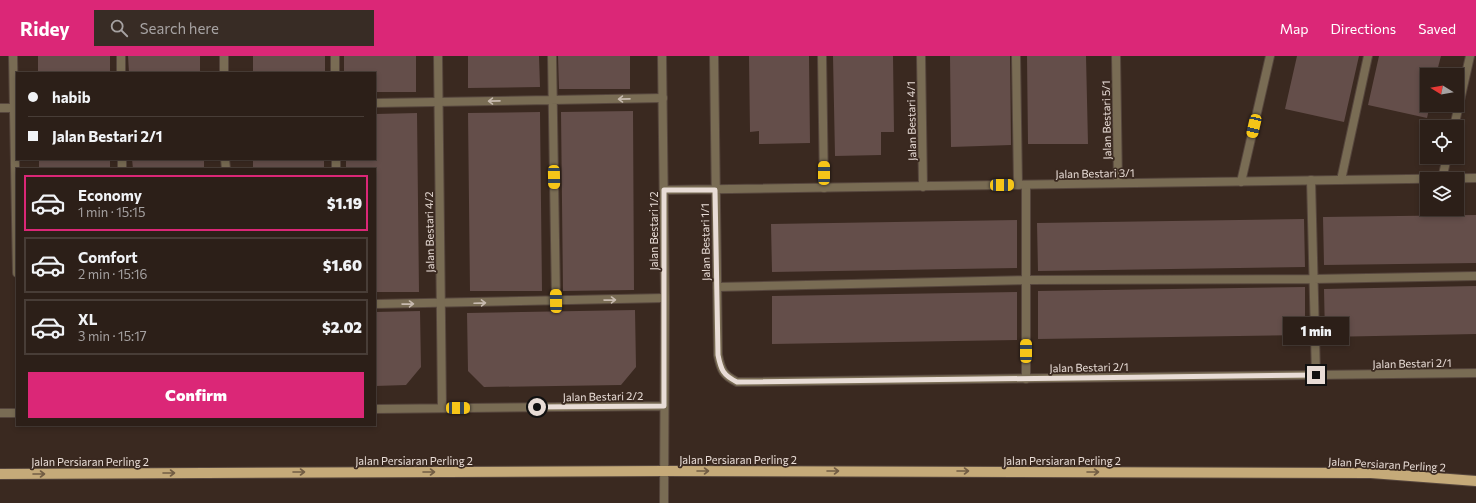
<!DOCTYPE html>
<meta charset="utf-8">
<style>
body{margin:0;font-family:Commissioner,sans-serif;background:#382c25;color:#f1f3f6;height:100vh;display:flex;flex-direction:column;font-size:15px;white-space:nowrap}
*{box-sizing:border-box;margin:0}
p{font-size:13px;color:#a6a2a2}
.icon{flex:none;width:22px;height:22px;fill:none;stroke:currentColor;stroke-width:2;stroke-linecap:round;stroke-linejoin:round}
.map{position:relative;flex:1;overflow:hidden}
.panel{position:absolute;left:16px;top:112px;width:360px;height:258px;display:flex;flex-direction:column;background:#2c1f18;border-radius:0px;box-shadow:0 2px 6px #0003,0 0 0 1px #483d37}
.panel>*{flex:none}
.hud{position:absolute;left:16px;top:16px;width:360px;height:88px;border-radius:0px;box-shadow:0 2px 6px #0003,0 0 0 1px #483d37;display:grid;align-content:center;height:88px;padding:0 12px;background:#2c1f18}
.needle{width:26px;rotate:281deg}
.controls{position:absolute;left:1420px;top:12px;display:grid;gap:8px}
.controls a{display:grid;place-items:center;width:44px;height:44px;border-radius:0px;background:#2c1f18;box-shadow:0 2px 6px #0003,0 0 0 1px #483d37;font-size:20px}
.end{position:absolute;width:18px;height:18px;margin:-9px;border:5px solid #e8dcd6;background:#111;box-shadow:0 0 0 2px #111}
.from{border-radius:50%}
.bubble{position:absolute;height:28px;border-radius:0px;background:#2c1f18;box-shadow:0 2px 6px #0003,0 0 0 1px #483d37;font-size:13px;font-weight:800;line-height:28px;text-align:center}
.car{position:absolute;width:12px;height:24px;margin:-12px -6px;border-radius:5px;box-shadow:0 0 3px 1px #0007;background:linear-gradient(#f5c518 24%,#345 0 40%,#f5c518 0 76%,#345 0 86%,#f5c518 0)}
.hud b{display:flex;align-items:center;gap:14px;height:38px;font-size:15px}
.hud b+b{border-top:1px solid #483d37}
.hud i{width:10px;height:10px;background:#f1f3f6}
ul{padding:7px 0 0;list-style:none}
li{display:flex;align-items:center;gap:12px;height:56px;margin:0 8px 6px;padding:0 4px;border:2px solid #483d37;border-radius:0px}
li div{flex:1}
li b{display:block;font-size:15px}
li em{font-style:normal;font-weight:800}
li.current{border-color:#db2777}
li>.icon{width:36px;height:36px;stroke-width:1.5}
.button{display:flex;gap:8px;margin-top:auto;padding:8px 12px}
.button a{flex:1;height:46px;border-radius:0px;background:#db2777;color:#fff;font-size:16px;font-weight:800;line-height:46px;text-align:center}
header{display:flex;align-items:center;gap:24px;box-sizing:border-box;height:56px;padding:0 20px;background:#db2777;color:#fff}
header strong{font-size:19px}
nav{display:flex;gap:22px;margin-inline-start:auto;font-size:14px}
.search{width:280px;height:36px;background:#382c25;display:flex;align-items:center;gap:10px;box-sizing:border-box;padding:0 14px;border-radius:0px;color:#a6a2a2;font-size:15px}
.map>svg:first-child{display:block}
.building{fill:#644e4a}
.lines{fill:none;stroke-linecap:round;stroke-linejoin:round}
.service-casing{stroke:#56463d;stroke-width:10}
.minor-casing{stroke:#56463d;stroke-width:10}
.primary-casing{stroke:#56463d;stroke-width:12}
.service{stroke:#796c54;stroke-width:8}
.minor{stroke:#796c54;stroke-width:8}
.primary{stroke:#c5aa79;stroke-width:10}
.oneway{stroke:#c7baaf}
.oneway2{stroke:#725d44}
.route{stroke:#e8dcd6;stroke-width:5}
.labels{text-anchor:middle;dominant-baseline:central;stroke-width:3.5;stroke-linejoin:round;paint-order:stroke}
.street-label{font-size:11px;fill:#e8dcd6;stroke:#3a2920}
</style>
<header>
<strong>Ridey</strong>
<div class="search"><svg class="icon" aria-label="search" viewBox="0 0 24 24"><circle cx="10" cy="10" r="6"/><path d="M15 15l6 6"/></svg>Search here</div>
<nav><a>Map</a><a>Directions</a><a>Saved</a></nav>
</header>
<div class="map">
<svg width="1476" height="447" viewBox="0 0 1476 447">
<rect width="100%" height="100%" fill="#3a2920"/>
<path class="building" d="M38 0H110V17H38Z
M128 0H200V17H129Z
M253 0H325V17H253Z
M344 0H416V36H375V17H344Z
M468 0H539L540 31 468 32Z
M558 0H630V33H559Z
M749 0H809L810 87 759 88V75L750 76Z
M833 0H893L894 76H881V99L835 100Z
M950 0H1010L1011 89 951 91Z
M1027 0H1086L1088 88H1028Z
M1297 0H1359L1344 66 1285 53Z
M1379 0H1441L1436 19H1427V49H1430L1427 62 1368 49Z
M633 55 634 234 563 235 561 56Z
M540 56 542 235H470L468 57Z
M417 57 419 236H375V113H346V103H375V58Z
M39 103H110V113H39Z
M132 103H204V113H133Z
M253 103H324V113H253Z
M1476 159V207L1324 209 1323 161Z
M1304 163 1305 211 1038 215 1037 167Z
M1017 164V212L772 216 771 168Z
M1476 230V278L1325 281 1324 233Z
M1305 231V279L1038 283V235Z
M1017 236V284L772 288V240Z
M635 254 636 311 621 329 484 331 468 315 467 257Z
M420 255 421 311 406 329 375 330V256Z"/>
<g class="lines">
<defs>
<path id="service" d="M121 0V17
M335 0V17
M552 0 556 245
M822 0 824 132
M1016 0 1018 129
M375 47 663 42
M0 52H17
M122 103V113
M336 103V113
M1311 124 1316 319
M1341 124 1368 0
M1026 129V323
M717 231 1026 224 1313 223 1476 220
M375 248 665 242"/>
<path id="minor" d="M13 0 17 217
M224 0V17
M438 0 442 352
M662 0 665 242 664 447
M714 0 718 299C721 314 723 319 737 326L1476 317
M921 0 923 131
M1116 0 1118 127
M1454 71 1470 0
M225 103 226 113
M1442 123 1447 101
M1241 126 1270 0
M664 134 1476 122
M375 353 664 350
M0 357H17"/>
<path id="primary" d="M0 418 664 415 1371 417 1476 425"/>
</defs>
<use href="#service" class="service-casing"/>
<use href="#minor" class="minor-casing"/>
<use href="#primary" class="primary-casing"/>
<use href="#service" class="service"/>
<use href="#minor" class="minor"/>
<use href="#primary" class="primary"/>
</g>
<defs><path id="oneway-shaft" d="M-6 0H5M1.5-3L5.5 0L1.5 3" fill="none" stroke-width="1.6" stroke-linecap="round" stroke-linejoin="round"/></defs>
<g class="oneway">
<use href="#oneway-shaft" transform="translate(624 43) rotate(179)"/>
<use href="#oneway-shaft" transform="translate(494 45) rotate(179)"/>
<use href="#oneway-shaft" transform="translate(610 244) rotate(-1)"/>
<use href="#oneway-shaft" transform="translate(480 247) rotate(-2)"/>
<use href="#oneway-shaft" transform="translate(408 248) rotate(-1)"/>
</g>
<g class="oneway2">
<use href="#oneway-shaft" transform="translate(703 415)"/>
<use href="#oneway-shaft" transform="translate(833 415)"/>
<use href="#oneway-shaft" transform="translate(963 415)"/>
<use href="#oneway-shaft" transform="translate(299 416)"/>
<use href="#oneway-shaft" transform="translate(429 416)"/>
<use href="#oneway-shaft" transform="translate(1093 416)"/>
<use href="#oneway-shaft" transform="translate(169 417)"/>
<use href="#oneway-shaft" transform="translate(39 418)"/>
</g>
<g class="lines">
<path class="route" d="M537 351 664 350V134H715L718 299C721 314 723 319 737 326L1316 319"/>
</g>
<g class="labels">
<g class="street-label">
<text transform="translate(1106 64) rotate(-91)">Jalan Bestari 5/1</text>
<text transform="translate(911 65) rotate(-91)">Jalan Bestari 4/1</text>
<text transform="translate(1095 117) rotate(-1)">Jalan Bestari 3/1</text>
<text transform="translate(653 175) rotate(-90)">Jalan Bestari 1/2</text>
<text transform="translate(429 176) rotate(-91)">Jalan Bestari 4/2</text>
<text transform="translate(705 186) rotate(-91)">Jalan Bestari 1/1</text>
<text transform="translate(1412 307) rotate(-1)">Jalan Bestari 2/1</text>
<text transform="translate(1089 311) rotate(-1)">Jalan Bestari 2/1</text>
<text transform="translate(603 340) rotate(-1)">Jalan Bestari 2/2</text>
<text x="738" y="403">Jalan Persiaran Perling 2</text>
<text x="414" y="404">Jalan Persiaran Perling 2</text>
<text x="1062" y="404">Jalan Persiaran Perling 2</text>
<text x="90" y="405">Jalan Persiaran Perling 2</text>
<text transform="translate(1387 408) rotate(3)">Jalan Persiaran Perling 2</text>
</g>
</g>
</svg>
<div class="controls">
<a><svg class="needle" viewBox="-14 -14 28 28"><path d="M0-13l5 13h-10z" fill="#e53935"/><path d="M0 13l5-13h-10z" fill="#a6a2a2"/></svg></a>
<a><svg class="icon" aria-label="locate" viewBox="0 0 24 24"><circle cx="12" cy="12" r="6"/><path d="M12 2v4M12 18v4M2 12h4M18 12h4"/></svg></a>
<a><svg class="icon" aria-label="layers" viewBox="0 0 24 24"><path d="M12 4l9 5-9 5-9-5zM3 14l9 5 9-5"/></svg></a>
</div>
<i class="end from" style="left:537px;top:351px"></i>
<i class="end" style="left:1316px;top:319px"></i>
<div class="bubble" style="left:1283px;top:261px;width:66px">1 min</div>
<i class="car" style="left:1254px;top:70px;rotate:193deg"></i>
<i class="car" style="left:824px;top:117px;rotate:0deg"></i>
<i class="car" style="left:554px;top:121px;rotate:179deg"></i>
<i class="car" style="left:1002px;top:129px;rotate:89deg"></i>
<i class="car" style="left:556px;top:245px;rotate:359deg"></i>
<i class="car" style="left:1026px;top:295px;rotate:0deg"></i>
<i class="car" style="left:458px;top:352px;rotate:90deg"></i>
<div class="hud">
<b><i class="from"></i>habib</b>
<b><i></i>Jalan Bestari 2/1</b>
</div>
<section class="panel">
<ul>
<li class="current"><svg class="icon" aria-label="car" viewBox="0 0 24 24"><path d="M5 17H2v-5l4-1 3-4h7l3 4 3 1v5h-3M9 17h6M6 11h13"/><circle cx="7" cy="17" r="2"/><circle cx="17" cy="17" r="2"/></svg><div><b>Economy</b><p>1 min · 15:15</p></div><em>$1.19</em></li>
<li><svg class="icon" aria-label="car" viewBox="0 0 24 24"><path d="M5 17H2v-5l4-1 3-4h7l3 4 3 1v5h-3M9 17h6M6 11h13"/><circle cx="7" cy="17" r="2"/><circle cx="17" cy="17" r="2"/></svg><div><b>Comfort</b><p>2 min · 15:16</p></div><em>$1.60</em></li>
<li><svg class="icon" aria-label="car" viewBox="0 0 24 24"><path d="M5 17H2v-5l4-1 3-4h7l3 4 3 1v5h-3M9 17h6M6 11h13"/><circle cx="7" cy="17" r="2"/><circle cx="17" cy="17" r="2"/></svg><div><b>XL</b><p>3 min · 15:17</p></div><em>$2.02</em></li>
</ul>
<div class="button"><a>Confirm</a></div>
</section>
</div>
